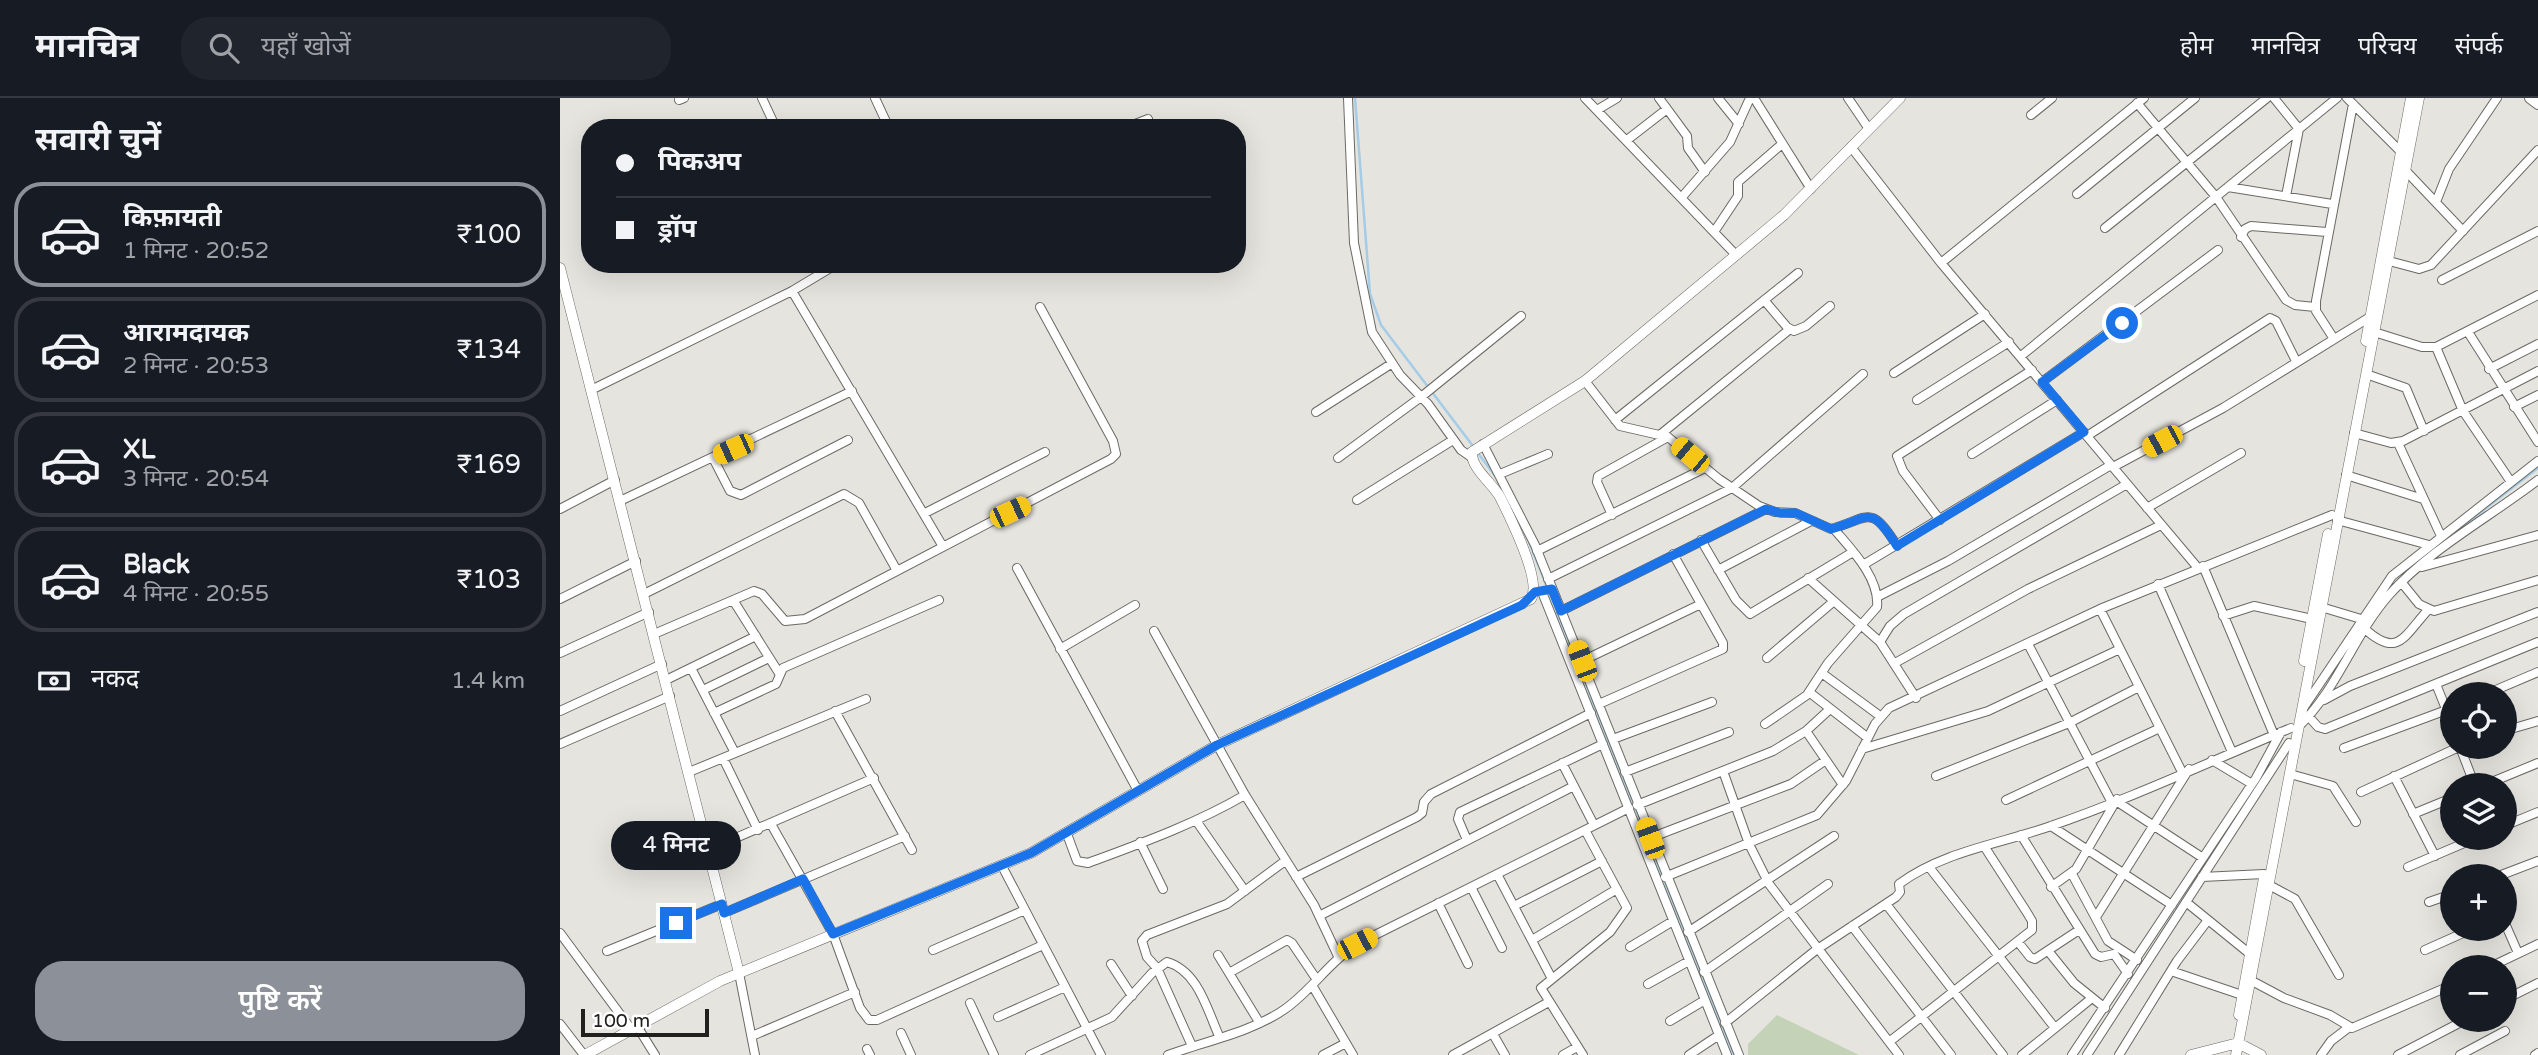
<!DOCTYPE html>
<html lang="hi">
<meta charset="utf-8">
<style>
body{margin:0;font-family:"Varela Round","Noto Sans Devanagari",sans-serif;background:#20242c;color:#f1f3f6;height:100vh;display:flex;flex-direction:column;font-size:26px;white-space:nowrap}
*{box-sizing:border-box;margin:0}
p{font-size:23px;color:#9ea1a6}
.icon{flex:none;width:38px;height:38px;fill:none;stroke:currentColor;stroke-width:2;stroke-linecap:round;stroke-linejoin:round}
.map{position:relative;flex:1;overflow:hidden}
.panel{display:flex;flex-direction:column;background:#171b24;width:560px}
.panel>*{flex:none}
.top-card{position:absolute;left:21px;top:21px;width:665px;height:154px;border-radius:28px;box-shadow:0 7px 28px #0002;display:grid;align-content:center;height:154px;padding:0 35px;background:#171b24}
.fabs{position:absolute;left:1880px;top:584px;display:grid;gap:14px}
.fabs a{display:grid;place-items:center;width:77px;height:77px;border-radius:50%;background:#171b24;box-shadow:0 7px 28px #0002;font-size:35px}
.scale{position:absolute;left:21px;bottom:18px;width:128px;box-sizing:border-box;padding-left:7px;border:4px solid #20201e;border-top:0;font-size:19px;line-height:24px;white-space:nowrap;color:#20201e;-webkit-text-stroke:5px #fff;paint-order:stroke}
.end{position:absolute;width:32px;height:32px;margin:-16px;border:9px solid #1a73e8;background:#fff;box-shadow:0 0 0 4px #fff}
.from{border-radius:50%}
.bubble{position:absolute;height:49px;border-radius:24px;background:#171b24;box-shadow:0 7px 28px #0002;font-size:23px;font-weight:600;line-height:49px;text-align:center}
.car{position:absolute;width:21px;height:42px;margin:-21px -10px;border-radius:9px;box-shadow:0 0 5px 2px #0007;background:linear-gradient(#f5c518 24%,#345 0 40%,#f5c518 0 76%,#345 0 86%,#f5c518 0)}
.top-card b{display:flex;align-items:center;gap:24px;height:66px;font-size:26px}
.top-card b+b{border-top:2px solid #363941}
.top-card i{width:18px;height:18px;background:#f1f3f6}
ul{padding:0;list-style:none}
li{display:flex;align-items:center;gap:21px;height:105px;margin:0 14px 10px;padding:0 21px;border:4px solid #363941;border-radius:28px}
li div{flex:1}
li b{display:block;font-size:26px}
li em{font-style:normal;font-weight:600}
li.active{border-color:#8c9099}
li>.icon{width:63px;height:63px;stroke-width:1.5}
h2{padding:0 35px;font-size:32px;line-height:84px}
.pay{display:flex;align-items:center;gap:18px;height:77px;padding:0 35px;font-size:26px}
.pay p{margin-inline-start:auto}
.button{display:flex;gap:14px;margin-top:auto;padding:14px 35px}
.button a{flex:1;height:80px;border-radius:28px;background:#8c9099;color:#fff;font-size:28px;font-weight:600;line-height:80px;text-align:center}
header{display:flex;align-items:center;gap:42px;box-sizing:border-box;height:98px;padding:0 35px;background:#171b24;border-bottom:2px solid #363941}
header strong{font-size:33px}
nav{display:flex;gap:38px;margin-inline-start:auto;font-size:24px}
.search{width:490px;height:63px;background:#20242c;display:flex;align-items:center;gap:18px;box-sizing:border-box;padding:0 24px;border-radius:28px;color:#9ea1a6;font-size:26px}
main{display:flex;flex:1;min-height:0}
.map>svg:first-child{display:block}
.green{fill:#c4d2b7}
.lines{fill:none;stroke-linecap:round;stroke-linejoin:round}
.stream{stroke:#a4cce6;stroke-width:2.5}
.minor-casing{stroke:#6b6964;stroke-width:10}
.tertiary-casing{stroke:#6b6964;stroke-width:11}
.secondary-casing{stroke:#6b6964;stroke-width:12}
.minor{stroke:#fff;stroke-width:8}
.tertiary{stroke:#fff;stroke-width:10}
.secondary{stroke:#fff;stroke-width:10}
.route{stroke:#1a73e8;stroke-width:9}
</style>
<header>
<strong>मानचित्र</strong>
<div class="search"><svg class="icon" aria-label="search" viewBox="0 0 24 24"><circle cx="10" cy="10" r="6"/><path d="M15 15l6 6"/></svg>यहाँ खोजें</div>
<nav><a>होम</a><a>मानचित्र</a><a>परिचय</a><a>संपर्क</a></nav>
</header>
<main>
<section class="panel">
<h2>सवारी चुनें</h2>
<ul>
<li class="active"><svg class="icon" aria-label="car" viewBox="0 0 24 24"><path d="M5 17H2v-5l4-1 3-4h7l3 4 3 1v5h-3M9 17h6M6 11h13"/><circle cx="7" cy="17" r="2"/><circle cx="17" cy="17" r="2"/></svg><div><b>किफ़ायती</b><p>1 मिनट · 20:52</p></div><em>₹100</em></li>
<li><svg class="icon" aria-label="car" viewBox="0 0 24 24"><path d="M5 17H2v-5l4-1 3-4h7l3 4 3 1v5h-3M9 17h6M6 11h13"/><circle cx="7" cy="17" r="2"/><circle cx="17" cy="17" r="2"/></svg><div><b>आरामदायक</b><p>2 मिनट · 20:53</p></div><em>₹134</em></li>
<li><svg class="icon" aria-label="car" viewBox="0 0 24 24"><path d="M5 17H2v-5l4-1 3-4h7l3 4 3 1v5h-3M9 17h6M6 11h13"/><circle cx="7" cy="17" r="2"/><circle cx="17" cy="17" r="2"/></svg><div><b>XL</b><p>3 मिनट · 20:54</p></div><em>₹169</em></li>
<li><svg class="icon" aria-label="car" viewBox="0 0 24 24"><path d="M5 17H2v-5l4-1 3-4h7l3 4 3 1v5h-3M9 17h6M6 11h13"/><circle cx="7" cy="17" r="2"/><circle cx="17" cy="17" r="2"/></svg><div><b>Black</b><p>4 मिनट · 20:55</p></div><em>₹103</em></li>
</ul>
<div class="pay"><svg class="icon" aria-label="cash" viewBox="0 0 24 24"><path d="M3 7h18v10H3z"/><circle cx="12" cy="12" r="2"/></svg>नकद<p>1.4 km</p></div>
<div class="button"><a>पुष्टि करें</a></div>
</section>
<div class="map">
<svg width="1978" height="957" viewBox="0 0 1978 957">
<rect width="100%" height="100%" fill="#e6e4de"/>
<path class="green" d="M1217 917 1299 957H1188V946Z"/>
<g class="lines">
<path class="stream" d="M795 0 810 196 821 227 913 348
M917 354 936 379
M969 444 1174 957
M1856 464 1978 370
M1754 600 1762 588
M1600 838 1662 741"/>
<defs>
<path id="minor" d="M202 0 216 30
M315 0 329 30
M788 0 794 145 812 234 840 277 868 306 901 352 911 359
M1025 0 1176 157
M1099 0 1127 38 1128 50 1145 74
M1158 0 1179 26
M1194 0 1251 91
M1288 0 1309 31
M1714 0 1739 31 1726 98
M1787 0 1841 54
M119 2 124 0
M1577 5 1656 99 1726 202 1735 207 1755 209
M1037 12 1057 0
M1471 17 1492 0
M565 30 588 21
M1067 42 1107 11
M1291 49 1381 165 1638 470
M1846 73 1903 133
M1668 89 1772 106
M1517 96 1635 0
M1122 99 1170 44 1190 0
M1876 104 1889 71 1937 0
M1545 130 1707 0
M1154 134 1178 98V84L1222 46
M1681 139 1685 131 1691 128 1767 134
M1829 163 1859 171 1871 167 1978 52
M1381 165 1584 0
M1882 182 1978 133
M232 193 382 447
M1204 202 1227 229 1234 233 1246 228 1270 208
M1814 234 1862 249H1876L1978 197
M1908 234 1978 344
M1774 241 1756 213V203L1793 6
M1876 249 1903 313 1951 384
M1461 258 1777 0
M1929 271 1978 246
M1334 275 1425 216
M1806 276 1846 290 1864 333
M1025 283 1060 328 1108 339 1159 381 1199 408 1215 414 1235 415 1271 431C1309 420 1311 405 1337 448
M1482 284 1658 152
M31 292 232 193 277 166
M1357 302 1449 244
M1954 309 1978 297
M756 314 831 266
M1055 322 1238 175
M1794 335 1831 345 1843 343 1978 273
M1101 336 1230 231
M1527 338 1710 220 1716 223 1736 263
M1838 345 1881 438
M923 346 975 447 1179 957
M1412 356 1497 302
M153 360 170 393 181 397 288 342
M778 360 861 299 961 218
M1553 369 1663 310 1810 219
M940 376 988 356
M1786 377 1863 401
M797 402 893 342
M60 403 292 293
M1587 410 1681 355
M0 411 55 382
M365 415 485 354
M1052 417 1037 384 1038 378 1108 339
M1380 422 1343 373 1337 358 1472 272
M1777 422 1869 447
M1141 442 1176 502 1190 516 1293 454
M977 453 1145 370
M1303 467 1524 334
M1643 468 1714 637
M1862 469 1978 437
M457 470 577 691
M1158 472 1251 423
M1248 480 1320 544 1356 600
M988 481 1172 390 1303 276
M1842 485 1859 506 1874 513 1978 482
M1598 486 1672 654
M982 494 1167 957
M84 496 284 396 299 405 336 471
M1317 499 1388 463 1551 367
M0 501 76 463
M173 502 219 575
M1761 509 1801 521
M1540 511 1622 674
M1001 513 1206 411
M1663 518 1694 508 1752 521
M1805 531C1838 561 1844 538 1868 512
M594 533 685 697 754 807 778 858
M94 536 194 493 202 496 225 523 245 521 551 361 556 356 553 343 480 209
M1320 544 1330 528 1344 516 1567 386
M1468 546 1551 703
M500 551 575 507
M0 555 89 514
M1207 560 1273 504
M1022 563 1141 506
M1335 565 1468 491 1601 427
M131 570 175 655
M1263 576 1320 618
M106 582 196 538
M1876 586 1892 626
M143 592 209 560
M1249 594 1308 640
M1924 597 1978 574
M1764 602 1790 588 1978 514
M1039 606 1163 551V545L1113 456
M1744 609 1832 478 1978 363
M0 613 102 566
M275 613 352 752
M154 615 216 586 223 570 379 502
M1749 619 1758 629 1765 631 1978 544
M1205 626 1247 597 1268 565 1317 509C1320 480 1291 451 1274 431
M1737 630C1777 593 1793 538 1829 497 1870 451 1930 419 1978 382
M1246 633 1283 687
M1944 633 1978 623
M1053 641 1152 604
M0 646 110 598
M1900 649 1915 688
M1784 650 1892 610
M1302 651 1428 613 1560 551
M163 660 198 732
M1652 662 1692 686
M1002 665 1034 727
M1163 673 1189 746 1209 786 1339 957
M129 674 306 601
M1065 674 1169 634
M1730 676 1773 688 1796 724
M1376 678 1509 625 1579 589
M1834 678 1875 758
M1922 688 1978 665
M1801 694 1899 649
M1446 702 1600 630
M1556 703 1643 760
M1077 707 1213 653 1246 633 1270 611
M1853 716 1892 700
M637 724 685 793
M211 726 273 836 300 910 309 922H317L483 847
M1491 728 1612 807
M1944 728 1978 714
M507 736 517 763 528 765C582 745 635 726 685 697
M1461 737 1535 856 1541 859 1554 856 1568 876
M1090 740 1231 686 1266 662
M907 742 898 721 900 714 1043 646
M580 744 603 791
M148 752 314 680
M442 768 541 957
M1369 769 1495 930
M1848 769 1916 740
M937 776 991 879
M1512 776 1548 843 1577 862
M736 779 857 719 862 715 864 704 871 696 1031 615
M1105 779 1257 717 1286 683 1315 626 1329 610 1540 511 1772 417
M1642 779 1704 776
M1936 779 1978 763
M1709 787 1735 801 1779 877
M911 789 942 850
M1491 789 1516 771 1557 701
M1626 804 1690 856
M1869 804 1892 796
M878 805 908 866
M1326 806 1443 957
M954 808 1042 763
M164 815 345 738
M759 818 1014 688
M1536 819 1629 671
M1944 823 1958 855
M1292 828 1391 957
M1128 834 1274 738
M0 835 71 931
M972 842 1057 791
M1458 844 1470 859 1475 861 1519 832
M1070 849 1113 823
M373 852 465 812
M1865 852 1912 831
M47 853 162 806
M1489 854 1514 885 1545 910
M658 857 699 924
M551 866 572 898
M1928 870 1978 846
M1611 873 1682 897
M1144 874 1268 786
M179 875 195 957
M669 875 727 842 732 845 757 882
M1692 883 1724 900 1770 917 1792 930 1892 887
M1088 886 1129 863
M752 887 793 957
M1944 902 1978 885
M410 905 434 957
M438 919 505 889
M1110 923 1145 902
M1165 925 1256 852 1336 799 1340 794 1339 786C1382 754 1439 746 1488 729 1570 701 1651 663 1731 630
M0 926 24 957
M77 928 95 957
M341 935 351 957
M933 936 945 957
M192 938 295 894
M1329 944 1472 832V823L1466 813 1424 748
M632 948 597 870 587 859 582 843 587 837 667 806 725 763
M307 951 310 957
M470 957 552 919 592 875 607 864C638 873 647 911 659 938
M608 957C646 943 692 934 725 911 752 892 769 864 797 846L1069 710
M763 957 786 945
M893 957 987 905
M1003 957 1017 949
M1023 957 981 890 1050 834 1067 810 1025 732
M1129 957 1159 937
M1462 957 1532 900
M1512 957 1696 680 1721 634
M1527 957 1729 645
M1559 957 1617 863 1648 822
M1761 957 1771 943 1788 930
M1838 957 1905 922
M1900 957 1945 933
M1975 957 1978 955"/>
<path id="tertiary" d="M0 170 179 875
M1806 243 1851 0
M1744 563 1768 436
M1679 917 1704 780
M25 957 160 883 471 755 657 647 971 501C982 483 950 419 940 399 933 386 910 369 912 354L1025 283 1224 117 1340 0
M1631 957 1678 945 1701 957
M1676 957 1859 0"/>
<path id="secondary" d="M1970 0 1978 6"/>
</defs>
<use href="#minor" class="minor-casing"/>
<use href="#tertiary" class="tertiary-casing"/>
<use href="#secondary" class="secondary-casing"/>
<use href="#minor" class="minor"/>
<use href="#tertiary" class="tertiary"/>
<use href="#secondary" class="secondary"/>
</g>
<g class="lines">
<path class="route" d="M116 825 162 806 164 815 243 781 273 836 471 755 657 647 962 507 975 494 992 491 1001 513 1206 411 1220 415H1236L1271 431C1310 420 1310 405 1337 448L1524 334 1482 284 1562 225"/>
</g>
</svg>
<div class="fabs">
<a><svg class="icon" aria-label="locate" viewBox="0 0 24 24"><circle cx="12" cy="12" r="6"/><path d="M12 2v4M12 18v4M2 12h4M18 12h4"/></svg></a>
<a><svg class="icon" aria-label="layers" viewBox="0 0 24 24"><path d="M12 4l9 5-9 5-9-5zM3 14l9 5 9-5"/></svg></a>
<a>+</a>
<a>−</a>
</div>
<div class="scale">100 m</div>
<i class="end from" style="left:1562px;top:225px"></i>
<i class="end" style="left:116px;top:825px"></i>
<div class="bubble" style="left:51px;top:723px;width:130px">4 मिनट</div>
<i class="car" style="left:1602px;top:343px;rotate:242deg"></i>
<i class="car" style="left:173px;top:351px;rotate:246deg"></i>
<i class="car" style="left:1130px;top:357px;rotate:310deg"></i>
<i class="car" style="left:450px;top:414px;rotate:65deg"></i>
<i class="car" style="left:1022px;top:563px;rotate:339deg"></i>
<i class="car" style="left:1090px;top:740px;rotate:340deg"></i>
<i class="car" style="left:797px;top:846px;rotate:63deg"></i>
<div class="top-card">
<b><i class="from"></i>पिकअप</b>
<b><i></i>ड्रॉप</b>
</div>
</div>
</main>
